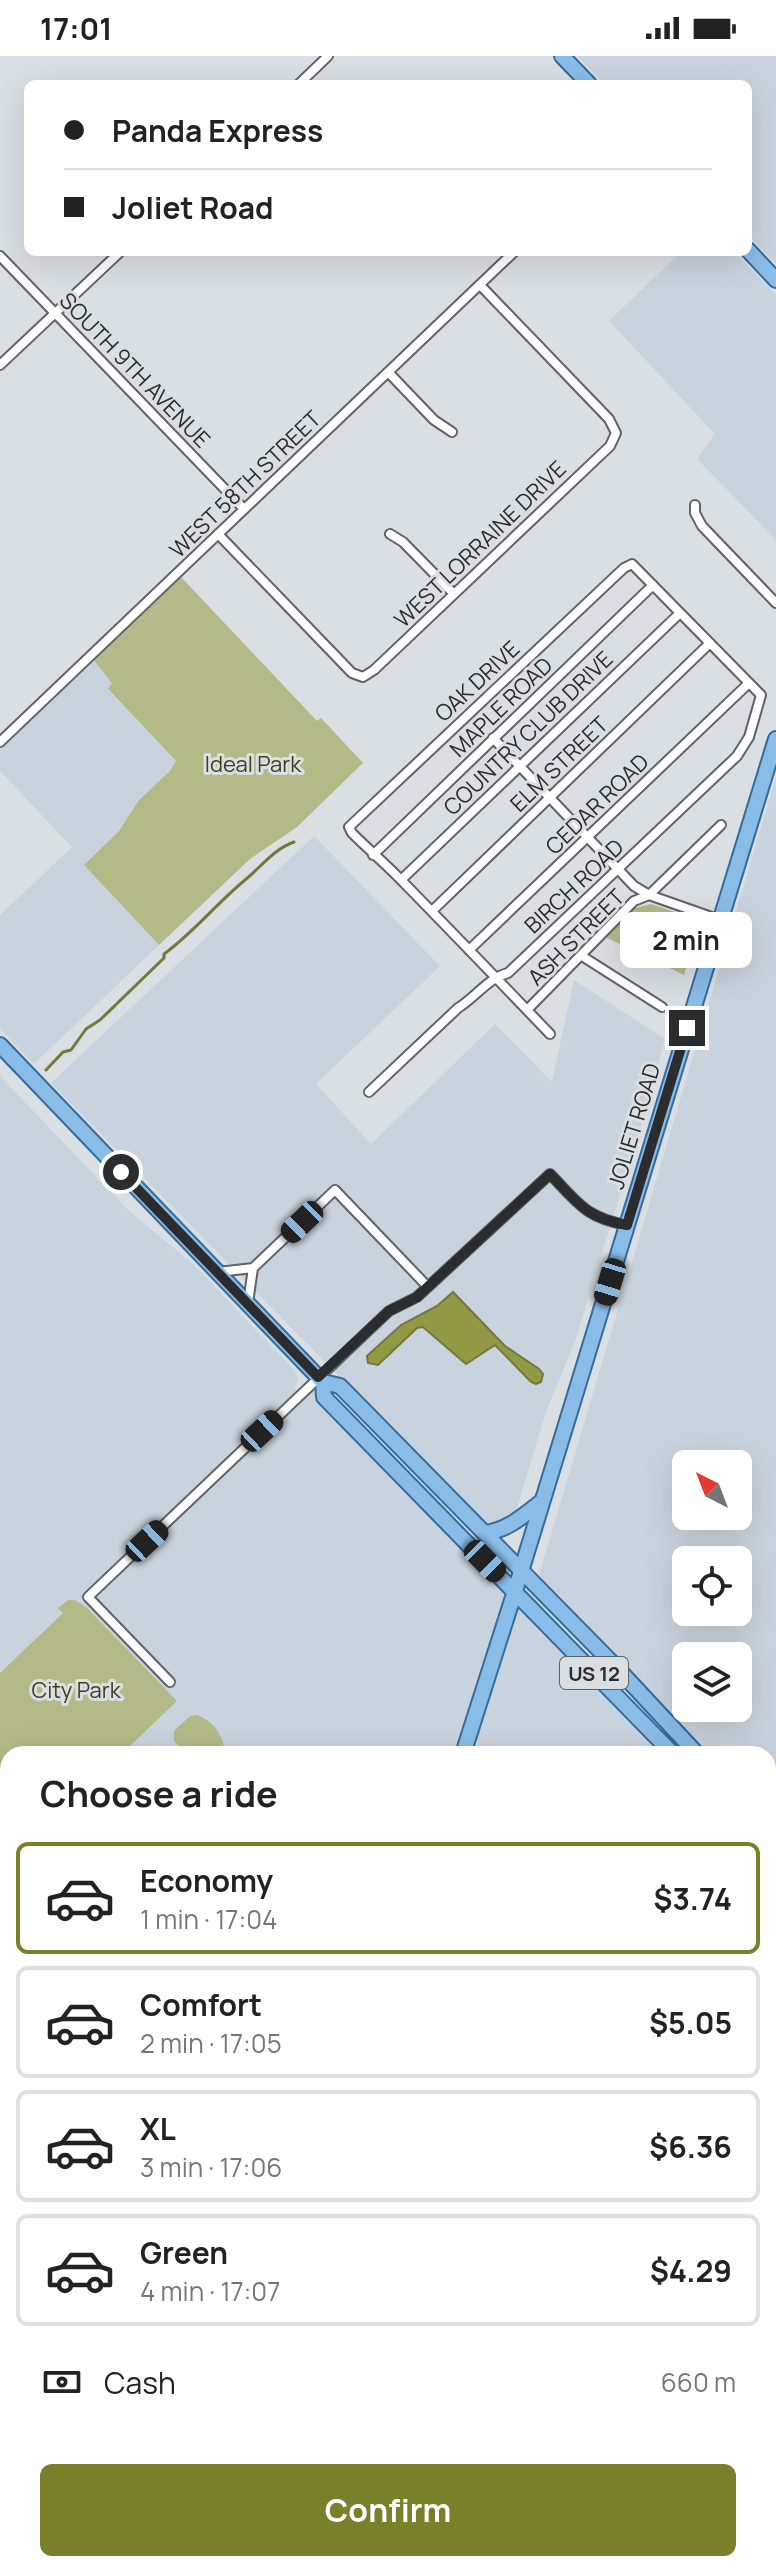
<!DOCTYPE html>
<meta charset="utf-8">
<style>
body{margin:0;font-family:Manrope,sans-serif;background:#f6f6f6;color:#222;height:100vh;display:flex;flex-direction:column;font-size:30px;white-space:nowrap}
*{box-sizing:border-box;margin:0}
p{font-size:26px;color:#767676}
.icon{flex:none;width:44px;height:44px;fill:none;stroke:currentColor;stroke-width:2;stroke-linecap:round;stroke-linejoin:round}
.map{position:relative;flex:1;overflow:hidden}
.panel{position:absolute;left:0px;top:1690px;width:776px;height:826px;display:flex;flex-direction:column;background:#fff;border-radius:24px 24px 0 0;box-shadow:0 8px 32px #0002}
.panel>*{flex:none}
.guide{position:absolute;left:24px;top:24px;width:728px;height:176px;border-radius:12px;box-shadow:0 8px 32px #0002;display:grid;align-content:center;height:176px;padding:0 40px;background:#fff}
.needle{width:52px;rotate:318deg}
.tools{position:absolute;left:672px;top:1394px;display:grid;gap:16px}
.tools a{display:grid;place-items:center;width:80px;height:80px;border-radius:12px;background:#fff;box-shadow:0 8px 32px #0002;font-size:40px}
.end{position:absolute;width:36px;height:36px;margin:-18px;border:10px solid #2a2c2d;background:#fff;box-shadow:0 0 0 4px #fff}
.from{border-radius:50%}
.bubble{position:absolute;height:56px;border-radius:12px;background:#fff;box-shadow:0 8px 32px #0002;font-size:26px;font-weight:700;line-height:56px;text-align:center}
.car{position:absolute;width:24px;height:48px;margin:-24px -12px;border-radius:10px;box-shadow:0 0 6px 2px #0007;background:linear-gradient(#222 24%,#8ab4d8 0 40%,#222 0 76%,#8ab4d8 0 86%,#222 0)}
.guide b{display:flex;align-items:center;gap:28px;height:76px;font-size:30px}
.guide b+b{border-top:2px solid #e0e0e0}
.guide i{width:20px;height:20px;background:#222}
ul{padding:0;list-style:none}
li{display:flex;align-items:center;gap:24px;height:112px;margin:0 16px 12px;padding:0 24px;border:4px solid #e0e0e0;border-radius:12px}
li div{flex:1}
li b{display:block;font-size:30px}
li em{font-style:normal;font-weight:700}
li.active{border-color:#7a7f2a}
li>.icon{width:72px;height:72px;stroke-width:1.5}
h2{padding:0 40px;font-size:36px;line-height:96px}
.pay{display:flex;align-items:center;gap:20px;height:88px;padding:0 40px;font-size:30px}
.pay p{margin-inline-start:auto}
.action{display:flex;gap:16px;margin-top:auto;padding:16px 40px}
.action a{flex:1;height:92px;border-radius:12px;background:#7a7f2a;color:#fff;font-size:32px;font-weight:700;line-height:92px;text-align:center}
.status{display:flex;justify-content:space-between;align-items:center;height:56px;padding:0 40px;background:#fff;direction:ltr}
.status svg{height:22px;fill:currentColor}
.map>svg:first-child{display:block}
.built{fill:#c9d3dd;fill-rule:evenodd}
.green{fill:#b4b988}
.water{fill:#929843;stroke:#73783c;stroke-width:2}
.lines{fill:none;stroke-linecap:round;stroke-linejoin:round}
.stream{stroke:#73783c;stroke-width:3}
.street-casing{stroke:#5f6367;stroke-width:12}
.primary-casing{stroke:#346c9c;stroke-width:18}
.street{stroke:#fff;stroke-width:8}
.primary{stroke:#89bce7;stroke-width:14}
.route{stroke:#2a2c2d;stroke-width:10}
.labels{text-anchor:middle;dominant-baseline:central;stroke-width:6;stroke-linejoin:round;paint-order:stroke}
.shield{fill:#dadfe3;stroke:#5f6264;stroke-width:2}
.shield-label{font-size:20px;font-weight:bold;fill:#2a2c2d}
.street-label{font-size:22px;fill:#2a2c2d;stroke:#dadfe3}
.park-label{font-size:22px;fill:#3e411d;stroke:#dadfe3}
</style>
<div class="status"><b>17:01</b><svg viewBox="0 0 49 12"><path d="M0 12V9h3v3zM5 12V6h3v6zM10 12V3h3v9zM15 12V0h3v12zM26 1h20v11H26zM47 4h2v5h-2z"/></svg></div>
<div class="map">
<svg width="776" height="2515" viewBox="0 0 776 2515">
<rect width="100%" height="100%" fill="#dadfe3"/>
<path class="built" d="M578 0H776V208L748 179V28H604Z
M681 196H735L776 239V484L697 403 715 378 609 265Z
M93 603 109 621 112 627 108 634 176 705 170 715 139 744 119 775 84 809 159 889 34 1008 0 973V859L72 791 0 715V692Z
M776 721V1771L768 1763V1698H707L539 1519ZM686 1408H738V1460H686ZM686 1504H738V1556H686ZM686 1600H738V1652H686Z
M314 780 440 910 316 1028 371 1088 495 968 552 1026 574 924 665 983 645 1057 575 1285 546 1356 515 1458 503 1469 492 1470 479 1463 51 1027Z
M0 1020 128 1154 192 1207 293 1313 298 1323 295 1333 318 1324 514 1529 460 1698H122L177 1645 75 1544H68L59 1551 63 1557 0 1617Z
M519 1546 665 1698H471Z
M364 2508 362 2515H237L216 2509Z"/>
<path class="green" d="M180 520 317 665 321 662 363 707 297 771 250 803 159 889 84 809 119 775 139 744 170 715 176 705 108 633 112 627 93 603Z
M651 848 701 865 684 919 603 880 628 854Z
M68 1544H75L86 1551 177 1645 122 1698H8V1788L0 1780V1617L63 1557 58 1552Z
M197 1659C214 1665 224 1680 225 1698H186L174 1685V1675L190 1660Z
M776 1828V2515H362L364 2508H768V1836Z"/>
<path class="water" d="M453 1236 505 1290 539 1313 543 1318 541 1326 536 1328 531 1326 495 1289 466 1308 423 1271 417 1272 378 1309 368 1307 367 1300 401 1269 437 1250Z"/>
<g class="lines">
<path class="stream" d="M46 1014 63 996 71 994 86 973 100 964 164 902V898C192 878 217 847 245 824 261 811 274 793 294 786
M768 2031H776"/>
<defs>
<path id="street" d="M299 28 328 0
M0 200 244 453
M0 309 120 196
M388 316 434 364 452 376
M695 449V457L702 470 776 547
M218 478 352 617 363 621 374 614 610 390 616 377 609 363 480 229
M390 478 403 486 454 538
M493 682 634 830 649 839 720 864
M0 686 514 196
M373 799 653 529
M401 824 680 557
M432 855 710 587
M469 894 749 627
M582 900 662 951
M527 954 634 845 649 839 721 769
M369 1036 458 952C476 941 488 922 508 917L737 700 749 681 761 639 632 508 624 512 349 771 352 777C369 794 388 810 405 828 454 878 502 928 550 978
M218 1216 253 1212
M248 1247 253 1212 335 1134 428 1231
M170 1626 88 1541 389 1255 417 1241 550 1118C578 1147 586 1162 627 1169
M0 1812 8 1804
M0 1906 8 1899
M0 2014 8 2022
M0 2281 8 2274"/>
<path id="primary" d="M562 0 589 28
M748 194 776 224
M0 989 318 1321 323 1326 340 1330 616 1611 697 1698
M323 1326 324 1341 673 1698
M485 1477C508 1474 523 1460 541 1446
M463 1698 515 1535 776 683
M768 1787 776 1796
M210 2515 213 2508"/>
</defs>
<use href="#street" class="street-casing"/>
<use href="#primary" class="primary-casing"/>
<use href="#street" class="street"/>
<use href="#primary" class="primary"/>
</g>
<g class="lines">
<path class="route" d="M121 1116 318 1321 389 1255 417 1241 550 1118C578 1147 586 1162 627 1169L687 972"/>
</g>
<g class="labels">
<rect class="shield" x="560" y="1601" width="68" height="32" rx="6"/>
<g class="shield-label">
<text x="594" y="1617">US 12</text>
</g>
<g class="street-label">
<text transform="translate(135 314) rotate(46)">SOUTH 9TH AVENUE</text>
<text transform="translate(245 428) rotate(-44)">WEST 58TH STREET</text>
<text transform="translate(480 488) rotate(-44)">WEST LORRAINE DRIVE</text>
<text transform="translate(477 625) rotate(-43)">OAK DRIVE</text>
<text transform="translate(501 651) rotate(-44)">MAPLE ROAD</text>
<text transform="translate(528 677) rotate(-44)">COUNTRY CLUB DRIVE</text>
<text transform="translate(559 708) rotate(-44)">ELM STREET</text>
<text transform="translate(597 748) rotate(-44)">CEDAR ROAD</text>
<text transform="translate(574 830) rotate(-43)">BIRCH ROAD</text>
<text transform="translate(576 881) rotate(-45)">ASH STREET</text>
<text transform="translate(634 1070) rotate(-73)">JOLIET ROAD</text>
</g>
<g class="park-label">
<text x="253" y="708">Ideal Park</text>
<text x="76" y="1634">City Park</text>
</g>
</g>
</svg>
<div class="tools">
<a><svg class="needle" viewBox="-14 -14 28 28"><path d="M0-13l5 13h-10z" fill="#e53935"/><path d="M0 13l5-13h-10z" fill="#767676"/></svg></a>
<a><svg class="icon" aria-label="locate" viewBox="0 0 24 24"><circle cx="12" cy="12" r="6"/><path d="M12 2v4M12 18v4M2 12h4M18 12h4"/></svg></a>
<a><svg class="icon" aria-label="layers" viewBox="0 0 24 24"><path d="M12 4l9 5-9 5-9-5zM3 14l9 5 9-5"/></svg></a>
</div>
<i class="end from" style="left:121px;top:1116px"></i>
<i class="end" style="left:687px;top:972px"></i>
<div class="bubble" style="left:620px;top:856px;width:132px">2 min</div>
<i class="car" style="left:302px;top:1166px;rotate:226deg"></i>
<i class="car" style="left:610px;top:1226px;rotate:197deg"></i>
<i class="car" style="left:262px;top:1375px;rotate:47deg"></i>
<i class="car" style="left:147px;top:1485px;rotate:47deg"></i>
<i class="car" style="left:485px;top:1505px;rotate:135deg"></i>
<div class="guide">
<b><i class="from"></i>Panda Express</b>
<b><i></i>Joliet Road</b>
</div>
<section class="panel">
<h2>Choose a ride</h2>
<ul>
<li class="active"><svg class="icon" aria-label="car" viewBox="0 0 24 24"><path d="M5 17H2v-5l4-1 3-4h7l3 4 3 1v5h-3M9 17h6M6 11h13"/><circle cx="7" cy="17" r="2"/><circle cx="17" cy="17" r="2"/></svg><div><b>Economy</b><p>1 min · 17:04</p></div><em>$3.74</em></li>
<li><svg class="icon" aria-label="car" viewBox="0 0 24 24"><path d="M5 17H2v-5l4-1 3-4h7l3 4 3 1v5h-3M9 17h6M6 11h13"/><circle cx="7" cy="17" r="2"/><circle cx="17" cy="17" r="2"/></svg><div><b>Comfort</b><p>2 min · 17:05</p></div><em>$5.05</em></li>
<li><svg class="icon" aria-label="car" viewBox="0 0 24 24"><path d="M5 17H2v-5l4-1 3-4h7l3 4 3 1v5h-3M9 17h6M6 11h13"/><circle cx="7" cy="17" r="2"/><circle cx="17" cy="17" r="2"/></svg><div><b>XL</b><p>3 min · 17:06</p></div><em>$6.36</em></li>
<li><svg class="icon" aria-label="car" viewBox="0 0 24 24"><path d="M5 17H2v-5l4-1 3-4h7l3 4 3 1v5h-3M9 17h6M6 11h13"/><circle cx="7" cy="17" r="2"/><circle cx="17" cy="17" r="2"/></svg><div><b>Green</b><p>4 min · 17:07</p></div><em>$4.29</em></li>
</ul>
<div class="pay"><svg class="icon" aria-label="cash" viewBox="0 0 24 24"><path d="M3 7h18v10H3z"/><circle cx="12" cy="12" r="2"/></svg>Cash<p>660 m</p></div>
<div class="action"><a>Confirm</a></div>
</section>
</div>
